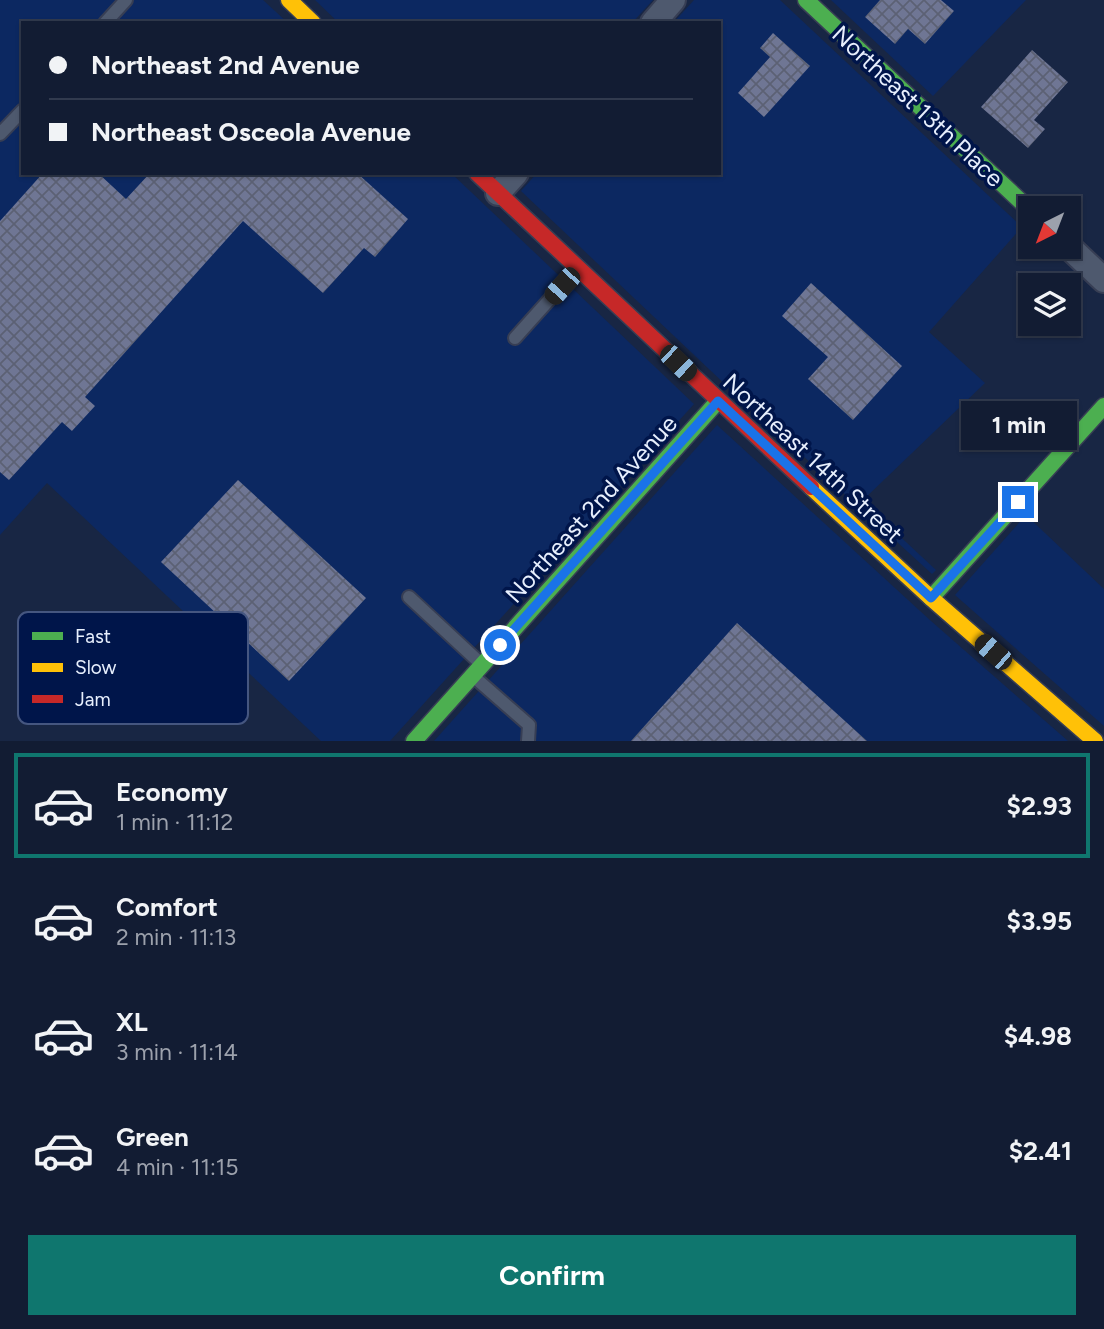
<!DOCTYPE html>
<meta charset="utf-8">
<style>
body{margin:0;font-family:Figtree,sans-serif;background:#1b253b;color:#f1f3f6;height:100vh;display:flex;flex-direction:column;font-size:26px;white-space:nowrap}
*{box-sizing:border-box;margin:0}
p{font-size:23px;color:#9ca1ac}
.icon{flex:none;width:38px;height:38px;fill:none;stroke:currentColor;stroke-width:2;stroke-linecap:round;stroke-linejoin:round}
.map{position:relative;height:741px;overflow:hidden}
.side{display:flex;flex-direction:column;background:#121c33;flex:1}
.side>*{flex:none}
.banner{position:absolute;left:21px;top:21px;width:700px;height:154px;border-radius:0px;box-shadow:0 2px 5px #0004,0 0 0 2px #313a4e;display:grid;align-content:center;height:154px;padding:0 28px;background:#121c33}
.needle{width:46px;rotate:222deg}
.tools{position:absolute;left:1018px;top:196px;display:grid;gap:14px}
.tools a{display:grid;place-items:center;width:63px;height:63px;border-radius:0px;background:#121c33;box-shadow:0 2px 5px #0004,0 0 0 2px #313a4e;font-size:35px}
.end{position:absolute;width:32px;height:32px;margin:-16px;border:9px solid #1a73e8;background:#fff;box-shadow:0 0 0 4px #fff}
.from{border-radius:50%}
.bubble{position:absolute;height:49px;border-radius:0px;background:#121c33;box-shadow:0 2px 5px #0004,0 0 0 2px #313a4e;font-size:23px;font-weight:700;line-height:49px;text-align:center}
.car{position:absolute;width:21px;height:42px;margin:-21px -10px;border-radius:9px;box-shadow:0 0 5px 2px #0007;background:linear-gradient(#222 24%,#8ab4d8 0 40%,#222 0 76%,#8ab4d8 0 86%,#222 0)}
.banner b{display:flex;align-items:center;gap:24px;height:66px;font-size:26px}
.banner b+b{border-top:2px solid #313a4e}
.banner i{width:18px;height:18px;background:#f1f3f6}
ul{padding:12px 0 0;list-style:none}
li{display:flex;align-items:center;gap:21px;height:105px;margin:0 14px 10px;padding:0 14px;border:4px solid transparent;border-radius:0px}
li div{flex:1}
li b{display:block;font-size:26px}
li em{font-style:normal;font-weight:700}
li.current{border-color:#0f766e}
li>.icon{width:63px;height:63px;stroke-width:1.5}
.cta{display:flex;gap:14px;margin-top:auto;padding:14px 28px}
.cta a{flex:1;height:80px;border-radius:0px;background:#0f766e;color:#fff;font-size:28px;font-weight:700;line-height:80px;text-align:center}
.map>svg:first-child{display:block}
.built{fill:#0c2861}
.building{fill:url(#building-cross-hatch)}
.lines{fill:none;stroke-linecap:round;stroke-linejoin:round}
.lane-casing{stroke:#373e54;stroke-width:16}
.street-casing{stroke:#373e54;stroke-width:28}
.fast-casing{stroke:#373e54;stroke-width:19}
.slow-casing{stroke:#373e54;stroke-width:19}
.jam-casing{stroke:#373e54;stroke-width:19}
.lane{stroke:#4e596e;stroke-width:12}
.street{stroke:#4e596e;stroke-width:24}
.fast{stroke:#4caf50;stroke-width:16}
.slow{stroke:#ffc107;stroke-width:16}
.jam{stroke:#c62828;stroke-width:16}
.route{stroke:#1a73e8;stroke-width:9}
.labels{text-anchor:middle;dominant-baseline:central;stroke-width:7;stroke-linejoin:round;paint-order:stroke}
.street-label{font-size:24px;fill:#e7effd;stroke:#00154a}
.key{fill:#00154a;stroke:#455680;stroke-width:2}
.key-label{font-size:19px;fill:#e7effd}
</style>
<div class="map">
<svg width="1104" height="741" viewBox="0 0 1104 741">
<defs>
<pattern id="building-cross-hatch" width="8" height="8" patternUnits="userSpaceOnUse" patternTransform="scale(1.75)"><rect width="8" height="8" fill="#6f7694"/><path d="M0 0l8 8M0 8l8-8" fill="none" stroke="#5c6174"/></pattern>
</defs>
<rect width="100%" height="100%" fill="#182644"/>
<path class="built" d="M0 0H263L288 23H23V173H451L694 404 390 741H321L47 483 0 535Z
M315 0H653L632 23H339Z
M694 0H780L1022 227 929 332 985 383 862 501 936 570 932 574 729 388 521 191 537 173H719V23H673Z
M831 0H1026L933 96Z
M717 425 931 621 1068 741H434Z
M1026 515 1104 589V726L955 595Z"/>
<path class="building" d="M880 0H941L954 11 925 44 908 29 895 44 865 17Z
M773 33 810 66 764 117 738 93 770 57 760 48Z
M1032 50 1068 82 1034 120 1045 129 1028 148 981 107Z
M43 173H98L126 199 150 173H357L408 219 375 257 364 248 323 293 243 221 85 397 95 406 72 431 62 422 9 480 0 472V221Z
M811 283 902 366 853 420 808 379 828 357 782 316Z
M238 480 366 598 289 681 161 562Z
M737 623 867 741H631Z"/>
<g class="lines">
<defs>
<path id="lane" d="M105 23 126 0
M0 134 23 110
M515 338 575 271
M409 597 479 662
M473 676 529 725 528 741"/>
<path id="street" d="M653 23 673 0
M498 193 516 173
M1069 247 1104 280"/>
<path id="fast" d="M806 0 1031 211
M931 598 1104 406
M414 741 718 401"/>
<path id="slow" d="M289 0 313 23
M811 487 931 598 1095 741"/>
<path id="jam" d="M477 173 811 487"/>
</defs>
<use href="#lane" class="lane-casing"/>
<use href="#street" class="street-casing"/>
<use href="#fast" class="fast-casing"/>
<use href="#slow" class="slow-casing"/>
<use href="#jam" class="jam-casing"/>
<use href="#lane" class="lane"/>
<use href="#street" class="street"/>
<use href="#fast" class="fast"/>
<use href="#slow" class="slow"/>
<use href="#jam" class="jam"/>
</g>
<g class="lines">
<path class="route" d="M500 645 718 401 931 598 1018 502"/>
</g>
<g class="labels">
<g class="street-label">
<text transform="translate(918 106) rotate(43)">Northeast 13th Place</text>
<text transform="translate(813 458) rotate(43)">Northeast 14th Street</text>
<text transform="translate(591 509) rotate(-48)">Northeast 2nd Avenue</text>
</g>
</g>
<rect x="18" y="612" width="230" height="112" rx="10" class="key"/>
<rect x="32" y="632" width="31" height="8" fill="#4caf50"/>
<rect x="32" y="663" width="31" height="9" fill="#ffc107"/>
<rect x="32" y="695" width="31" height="8" fill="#c62828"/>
<g class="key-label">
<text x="75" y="643">Fast</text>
<text x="75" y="674">Slow</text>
<text x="75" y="706">Jam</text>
</g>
</svg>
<div class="tools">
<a><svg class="needle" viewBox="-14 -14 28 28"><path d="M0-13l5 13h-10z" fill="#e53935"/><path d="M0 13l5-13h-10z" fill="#9ca1ac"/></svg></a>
<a><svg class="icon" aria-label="layers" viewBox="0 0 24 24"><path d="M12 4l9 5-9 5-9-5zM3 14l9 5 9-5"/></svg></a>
</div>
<i class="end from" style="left:500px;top:645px"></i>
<i class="end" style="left:1018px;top:502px"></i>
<div class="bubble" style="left:961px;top:401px;width:116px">1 min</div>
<i class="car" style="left:562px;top:286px;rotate:222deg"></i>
<i class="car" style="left:678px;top:363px;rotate:134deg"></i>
<i class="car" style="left:993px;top:652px;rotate:311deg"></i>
<div class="banner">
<b><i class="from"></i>Northeast 2nd Avenue</b>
<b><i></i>Northeast Osceola Avenue</b>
</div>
</div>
<section class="side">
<ul>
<li class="current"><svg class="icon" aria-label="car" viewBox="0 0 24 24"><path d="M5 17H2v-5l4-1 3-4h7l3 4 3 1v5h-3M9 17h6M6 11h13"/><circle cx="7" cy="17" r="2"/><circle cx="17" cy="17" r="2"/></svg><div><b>Economy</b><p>1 min · 11:12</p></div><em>$2.93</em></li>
<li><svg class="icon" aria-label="car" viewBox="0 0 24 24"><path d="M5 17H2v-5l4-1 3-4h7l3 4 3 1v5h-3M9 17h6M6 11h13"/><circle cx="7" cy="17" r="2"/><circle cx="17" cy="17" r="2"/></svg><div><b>Comfort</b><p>2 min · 11:13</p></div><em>$3.95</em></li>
<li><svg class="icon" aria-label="car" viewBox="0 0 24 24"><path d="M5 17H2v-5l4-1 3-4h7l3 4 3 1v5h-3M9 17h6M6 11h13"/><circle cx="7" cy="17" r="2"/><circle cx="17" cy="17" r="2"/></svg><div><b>XL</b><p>3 min · 11:14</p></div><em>$4.98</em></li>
<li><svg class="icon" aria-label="car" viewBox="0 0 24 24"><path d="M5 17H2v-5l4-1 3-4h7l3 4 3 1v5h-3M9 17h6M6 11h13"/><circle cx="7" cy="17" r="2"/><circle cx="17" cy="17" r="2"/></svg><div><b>Green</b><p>4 min · 11:15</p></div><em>$2.41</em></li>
</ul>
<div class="cta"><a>Confirm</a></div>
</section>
